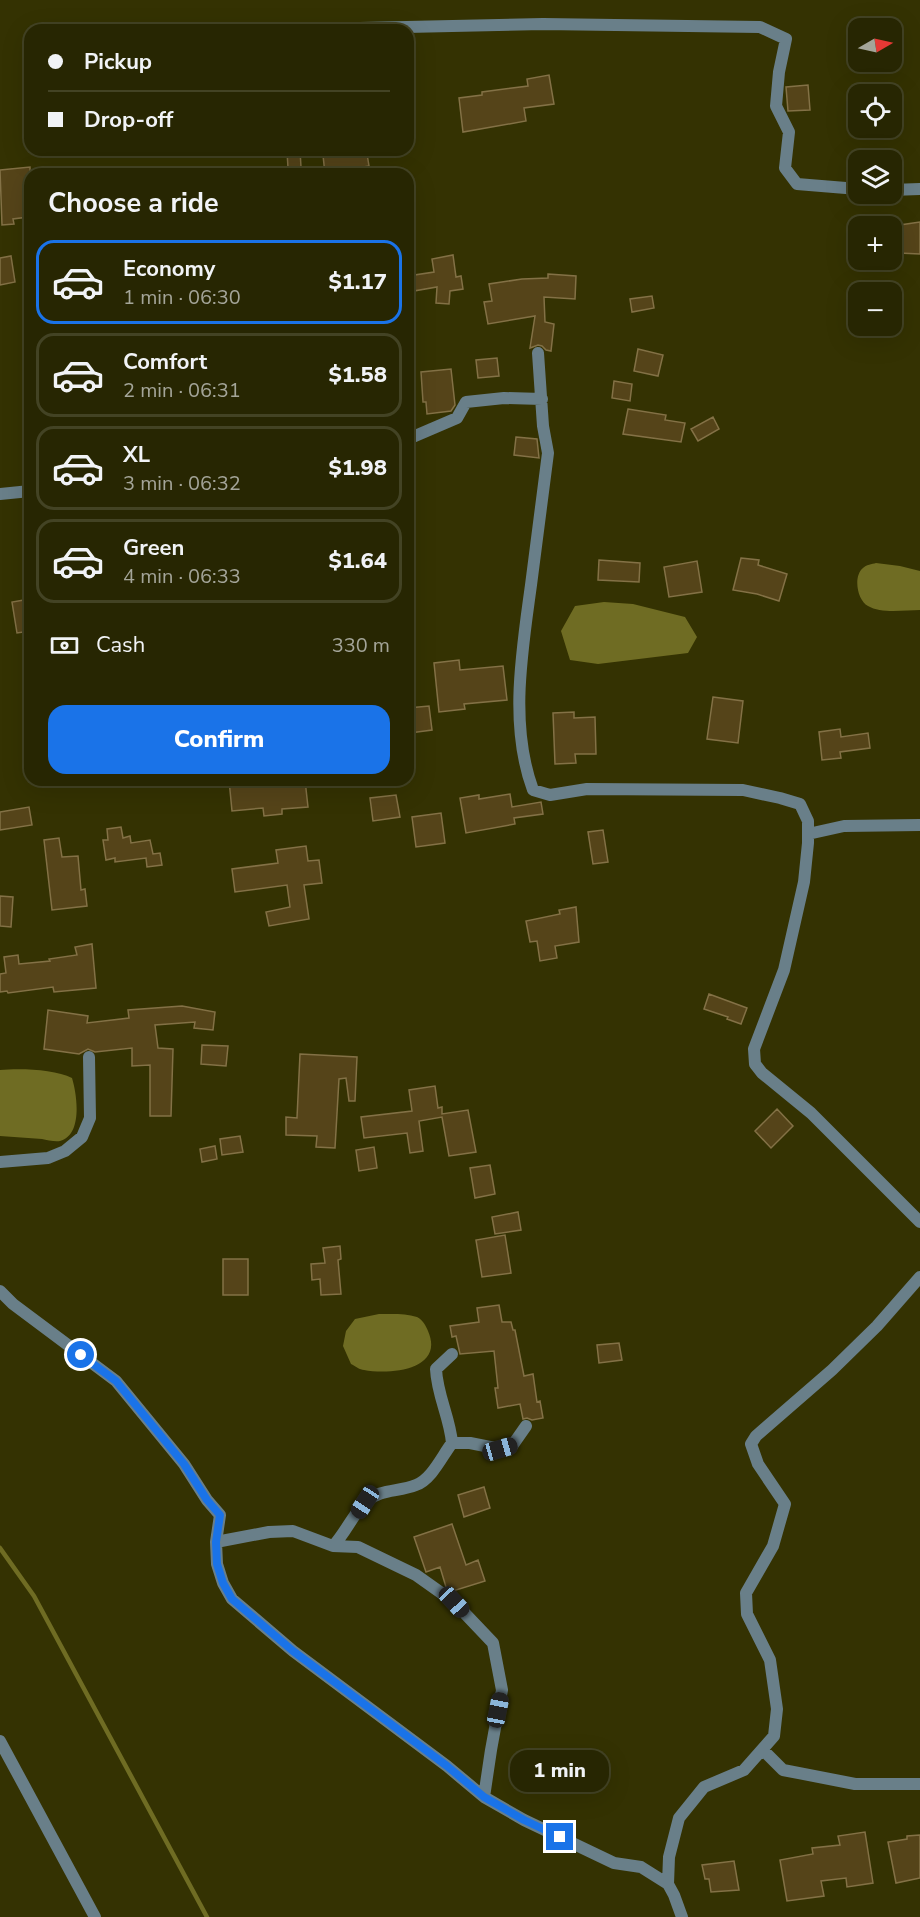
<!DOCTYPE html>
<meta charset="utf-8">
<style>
body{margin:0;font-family:"Nunito Sans",sans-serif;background:#2f2e0c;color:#f1f3f6;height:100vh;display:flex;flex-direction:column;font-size:22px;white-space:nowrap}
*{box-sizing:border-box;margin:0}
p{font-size:20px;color:#a4a599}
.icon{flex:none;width:33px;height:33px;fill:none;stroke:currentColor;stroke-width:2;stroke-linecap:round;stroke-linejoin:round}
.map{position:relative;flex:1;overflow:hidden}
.panel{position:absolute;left:24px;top:168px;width:390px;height:618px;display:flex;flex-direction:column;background:#272602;border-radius:18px;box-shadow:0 6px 24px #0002,0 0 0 2px #434324}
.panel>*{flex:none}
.hud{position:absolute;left:24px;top:24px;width:390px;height:132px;border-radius:18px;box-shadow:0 6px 24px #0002,0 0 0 2px #434324;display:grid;align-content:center;height:132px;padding:0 24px;background:#272602}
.needle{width:39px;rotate:81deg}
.buttons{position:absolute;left:848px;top:18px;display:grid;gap:12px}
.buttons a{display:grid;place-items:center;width:54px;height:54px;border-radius:12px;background:#272602;box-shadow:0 6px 24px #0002,0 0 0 2px #434324;font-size:30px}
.end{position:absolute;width:27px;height:27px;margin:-14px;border:8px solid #1a73e8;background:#fff;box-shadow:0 0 0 3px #fff}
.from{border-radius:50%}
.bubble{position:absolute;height:42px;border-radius:18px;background:#272602;box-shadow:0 6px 24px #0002,0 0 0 2px #434324;font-size:20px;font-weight:800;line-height:42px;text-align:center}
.car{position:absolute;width:18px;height:36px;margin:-18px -9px;border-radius:8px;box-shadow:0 0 4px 2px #0007;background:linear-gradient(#222 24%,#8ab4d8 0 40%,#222 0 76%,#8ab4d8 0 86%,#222 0)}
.hud b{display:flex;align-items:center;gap:21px;height:57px;font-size:22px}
.hud b+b{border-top:2px solid #434324}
.hud i{width:15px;height:15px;background:#f1f3f6}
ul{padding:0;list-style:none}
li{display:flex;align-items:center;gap:18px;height:84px;margin:0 12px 9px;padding:0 12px;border:3px solid #434324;border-radius:18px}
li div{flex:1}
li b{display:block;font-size:22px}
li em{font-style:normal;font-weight:800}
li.selected{border-color:#1a73e8}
li>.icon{width:54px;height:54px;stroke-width:1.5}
h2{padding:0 24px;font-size:27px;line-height:72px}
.pay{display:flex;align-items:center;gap:15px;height:66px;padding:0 24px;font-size:22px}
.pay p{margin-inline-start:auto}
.action{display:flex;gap:12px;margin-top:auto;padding:12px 24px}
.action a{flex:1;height:69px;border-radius:18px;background:#1a73e8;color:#fff;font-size:24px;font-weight:800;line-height:69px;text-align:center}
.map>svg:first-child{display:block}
.water{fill:#6f6c23}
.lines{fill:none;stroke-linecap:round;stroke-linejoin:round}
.stream{stroke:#6f6c23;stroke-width:4.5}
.building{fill:#554419;stroke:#837146;stroke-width:1.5}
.minor{stroke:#697f89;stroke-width:12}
.route{stroke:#1a73e8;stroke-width:8}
</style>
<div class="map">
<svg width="920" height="1917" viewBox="0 0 920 1917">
<rect width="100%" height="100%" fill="#343202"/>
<path class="water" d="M876 563 900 566 920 571V610C905 610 881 614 868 606 857 600 853 576 863 568 866 565 872 564 876 563Z
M604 602 633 604 685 617 697 637 688 653 598 664 570 660 561 631 575 606Z
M0 1070C19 1068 55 1069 72 1078 77 1094 83 1135 60 1141 55 1142 47 1140 42 1139 28 1138 14 1137 0 1136Z
M379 1314C391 1314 405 1313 417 1317 423 1320 426 1326 428 1331 445 1370 390 1375 364 1370 360 1370 355 1366 351 1364L343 1346 346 1331 355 1319Z"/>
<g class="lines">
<path class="stream" d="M0 1548 34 1596 207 1917"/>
</g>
<path class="building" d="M549 75 554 104 524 108 526 121 463 132 459 98 482 95V92L528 86 527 79Z
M808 85 810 110 788 111 786 87Z
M300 150 301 167 288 168 287 151Z
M335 153 336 155 348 154V156L367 154 369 166 325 174 323 155Z
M30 167V197L27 198V201H25L28 217 13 219 14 224 2 225 0 170Z
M920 222V254L899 253 900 225Z
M453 255 456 277 461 276 463 289 450 291 449 304 436 303 437 287 408 292V276L434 272 432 259Z
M11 256 15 282 0 285V258Z
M548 274 576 276 575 299 544 297 545 322 554 324 551 351 546 350 542 346 538 345 530 348 535 316 488 324 484 302 492 301 489 284 522 279 548 278Z
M652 296 654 308 632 312 630 299Z
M638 349 663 355 658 376 634 371Z
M497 358 499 376 478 378 476 360Z
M451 369 455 405 451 411 427 414 426 402H423L421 372Z
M614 381 632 384 630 401 612 398Z
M628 409 666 415 665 420 685 423 681 442 623 434Z
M713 417 719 429 698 441 691 429Z
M516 437 537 439 539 458 514 455Z
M741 558 759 560 758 565 787 574 779 601 757 594 733 590Z
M599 560 640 563 639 582 598 580Z
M697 561 702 592 669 597 664 567Z
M30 599V631L17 633 12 602Z
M459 660 460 670 503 666 507 700 464 704 465 709 439 712 434 663Z
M713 697 743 701 738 743 707 739Z
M429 706 432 730 410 733 408 708Z
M574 712V718L595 717 596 754H575L576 763 555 764 553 713Z
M840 729 841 737 868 733 870 748 840 752 841 758 822 760 819 732Z
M229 780H305L308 807 282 809V814L264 816 263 808 232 811Z
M510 794 512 807 541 802 543 814 514 818 515 824 466 833 460 798 479 795V799Z
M396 795 400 817 373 821 370 798Z
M29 807 32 825 0 830V812Z
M441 813 445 843 416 847 412 817Z
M121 827 123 838 130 836 131 843 150 840 153 854 160 853 162 865 147 867 146 858 115 862V858L106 860 103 840H108L107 829Z
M603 830 608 862 593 864 588 832Z
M59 838 62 857 78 856 81 890 85 889 87 906 52 910 44 840Z
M306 846 308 861 319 860 322 883 304 885 309 919 269 926 266 912 290 907 287 885 235 892 232 869 278 863 276 850Z
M0 896 13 897 11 927 0 926Z
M576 907 579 942 555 946 557 958 540 961 537 941 530 942 526 921 560 914 559 910Z
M92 944 96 988 54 992 53 987 8 993 7 991 0 992V974L6 973 4 957 18 955 19 964 50 961 49 959 77 955 75 947Z
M709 994 747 1008 741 1024 727 1019 728 1017 704 1009Z
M182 1006 215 1012 213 1030 194 1028 195 1022 155 1025 158 1048 173 1049 171 1116H150V1065L132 1066V1048L95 1052 88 1049 79 1054 44 1049 48 1010 88 1016 87 1023 129 1018 128 1010Z
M202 1045 228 1046 226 1066 201 1064Z
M300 1054 357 1057 355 1101H349L346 1078 339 1079 335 1148 316 1147 317 1136 286 1135V1117L297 1118Z
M435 1086 438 1108 442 1107V1114L468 1110 476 1152 449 1156 442 1117 419 1121 423 1151 410 1153 407 1133 364 1138 361 1117 412 1111 409 1090Z
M777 1109 793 1126 771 1148 755 1131Z
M240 1136 243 1152 222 1155 220 1139Z
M215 1146 217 1159 202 1162 200 1149Z
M374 1147 377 1168 359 1171 356 1150Z
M490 1165 495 1194 475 1198 470 1168Z
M518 1212 521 1230 495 1234 492 1217Z
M505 1235 511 1273 482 1277 476 1240Z
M340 1246 341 1259 338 1260 341 1294 321 1295 320 1279 312 1280 311 1264 325 1263 323 1248Z
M223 1259H248V1295H223Z
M499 1305 502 1322H511L513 1330H515L524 1376 533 1374 537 1402 540 1401 543 1418 532 1420 527 1418 523 1419 520 1404 498 1408 495 1388H498L494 1351 460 1354 456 1336 452 1337 450 1326 479 1322 477 1308Z
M619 1343 622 1360 599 1363 597 1345Z
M484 1487 490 1508 464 1517 458 1495Z
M452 1524 466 1565 478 1560 485 1581 453 1591 446 1587 440 1567 426 1572 414 1537Z
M865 1832 873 1883 847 1887 846 1878 821 1881 824 1896 787 1901 780 1860 813 1854 812 1848 840 1845 838 1836Z
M920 1835V1878L896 1883 888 1842 907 1839V1836Z
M734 1861 739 1890 711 1892 709 1879H705L702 1865Z"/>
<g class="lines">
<path class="minor" d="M360 28 543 24 760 27 786 39 779 72 776 106 789 132 785 168 797 184 858 189
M891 190 920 189
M538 353 543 426 548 453C542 497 537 541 531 585 522 652 509 725 533 790L550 795 587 789 743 790 780 798 800 804 808 821V843L804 882 784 970 754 1049 755 1064 762 1073 811 1113 920 1222
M408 439 457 418 466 402 504 398 542 399
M0 494 30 491
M808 834 844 826 920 825
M0 1162 48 1158 65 1151 82 1137 90 1118 89 1057
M0 1291 13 1304 116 1381 184 1464 207 1500 220 1515 216 1542 217 1564 223 1583 232 1599 293 1651 447 1766 484 1797 524 1820 614 1863 641 1867 668 1884 674 1895 682 1917
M452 1354 436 1369C437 1395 450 1418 452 1443
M216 1542 269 1532 293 1531 333 1546 358 1547 416 1575 454 1602 493 1643 502 1690 491 1750 484 1797
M333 1546C345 1534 356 1509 367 1501 380 1489 399 1492 416 1485 432 1479 442 1456 452 1443H470L500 1449 512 1446 526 1426
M0 1741 95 1917
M763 1750 783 1770 855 1784H920
M668 1884 669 1857 679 1818 704 1787 744 1770 774 1736 777 1709 770 1660 747 1614 746 1593 773 1546 785 1504 758 1464 751 1444 756 1436 832 1370 877 1326 920 1277"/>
</g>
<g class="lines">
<path class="route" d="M81 1355 116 1381 184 1464 207 1500 220 1515 216 1542 217 1564 223 1583 232 1599 293 1651 447 1766 484 1797 524 1820 560 1837"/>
</g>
</svg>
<div class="buttons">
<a><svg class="needle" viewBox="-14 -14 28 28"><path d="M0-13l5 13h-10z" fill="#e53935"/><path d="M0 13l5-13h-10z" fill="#a4a599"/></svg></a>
<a><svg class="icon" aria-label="locate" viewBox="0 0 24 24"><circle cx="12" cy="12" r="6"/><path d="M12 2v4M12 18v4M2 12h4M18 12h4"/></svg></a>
<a><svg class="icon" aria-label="layers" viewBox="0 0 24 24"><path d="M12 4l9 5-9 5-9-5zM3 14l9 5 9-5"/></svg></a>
<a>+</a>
<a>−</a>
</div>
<i class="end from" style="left:81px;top:1355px"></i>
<i class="end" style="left:560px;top:1837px"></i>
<div class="bubble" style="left:510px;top:1750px;width:99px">1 min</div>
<i class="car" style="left:500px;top:1449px;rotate:74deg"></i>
<i class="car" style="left:365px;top:1502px;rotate:213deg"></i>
<i class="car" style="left:454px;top:1602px;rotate:137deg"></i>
<i class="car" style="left:498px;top:1710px;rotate:11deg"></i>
<div class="hud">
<b><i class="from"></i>Pickup</b>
<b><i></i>Drop-off</b>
</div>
<section class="panel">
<h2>Choose a ride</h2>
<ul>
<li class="selected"><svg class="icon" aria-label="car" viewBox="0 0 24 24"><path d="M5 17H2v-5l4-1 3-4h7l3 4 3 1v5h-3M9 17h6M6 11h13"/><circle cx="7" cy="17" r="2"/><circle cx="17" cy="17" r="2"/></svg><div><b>Economy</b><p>1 min · 06:30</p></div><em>$1.17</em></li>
<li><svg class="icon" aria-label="car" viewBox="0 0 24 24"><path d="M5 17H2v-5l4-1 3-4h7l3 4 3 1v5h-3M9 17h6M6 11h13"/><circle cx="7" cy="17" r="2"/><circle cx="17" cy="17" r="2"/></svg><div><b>Comfort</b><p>2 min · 06:31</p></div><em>$1.58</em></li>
<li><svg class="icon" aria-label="car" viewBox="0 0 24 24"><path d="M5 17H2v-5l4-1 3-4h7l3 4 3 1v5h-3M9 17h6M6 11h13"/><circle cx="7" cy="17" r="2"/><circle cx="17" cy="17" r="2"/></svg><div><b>XL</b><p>3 min · 06:32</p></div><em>$1.98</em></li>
<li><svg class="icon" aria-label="car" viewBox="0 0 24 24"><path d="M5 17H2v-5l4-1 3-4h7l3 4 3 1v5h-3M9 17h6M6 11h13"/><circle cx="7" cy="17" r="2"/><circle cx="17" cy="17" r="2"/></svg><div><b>Green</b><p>4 min · 06:33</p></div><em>$1.64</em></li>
</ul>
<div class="pay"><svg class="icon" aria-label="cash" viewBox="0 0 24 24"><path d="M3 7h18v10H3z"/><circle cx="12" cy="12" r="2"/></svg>Cash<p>330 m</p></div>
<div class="action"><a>Confirm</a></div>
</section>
</div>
